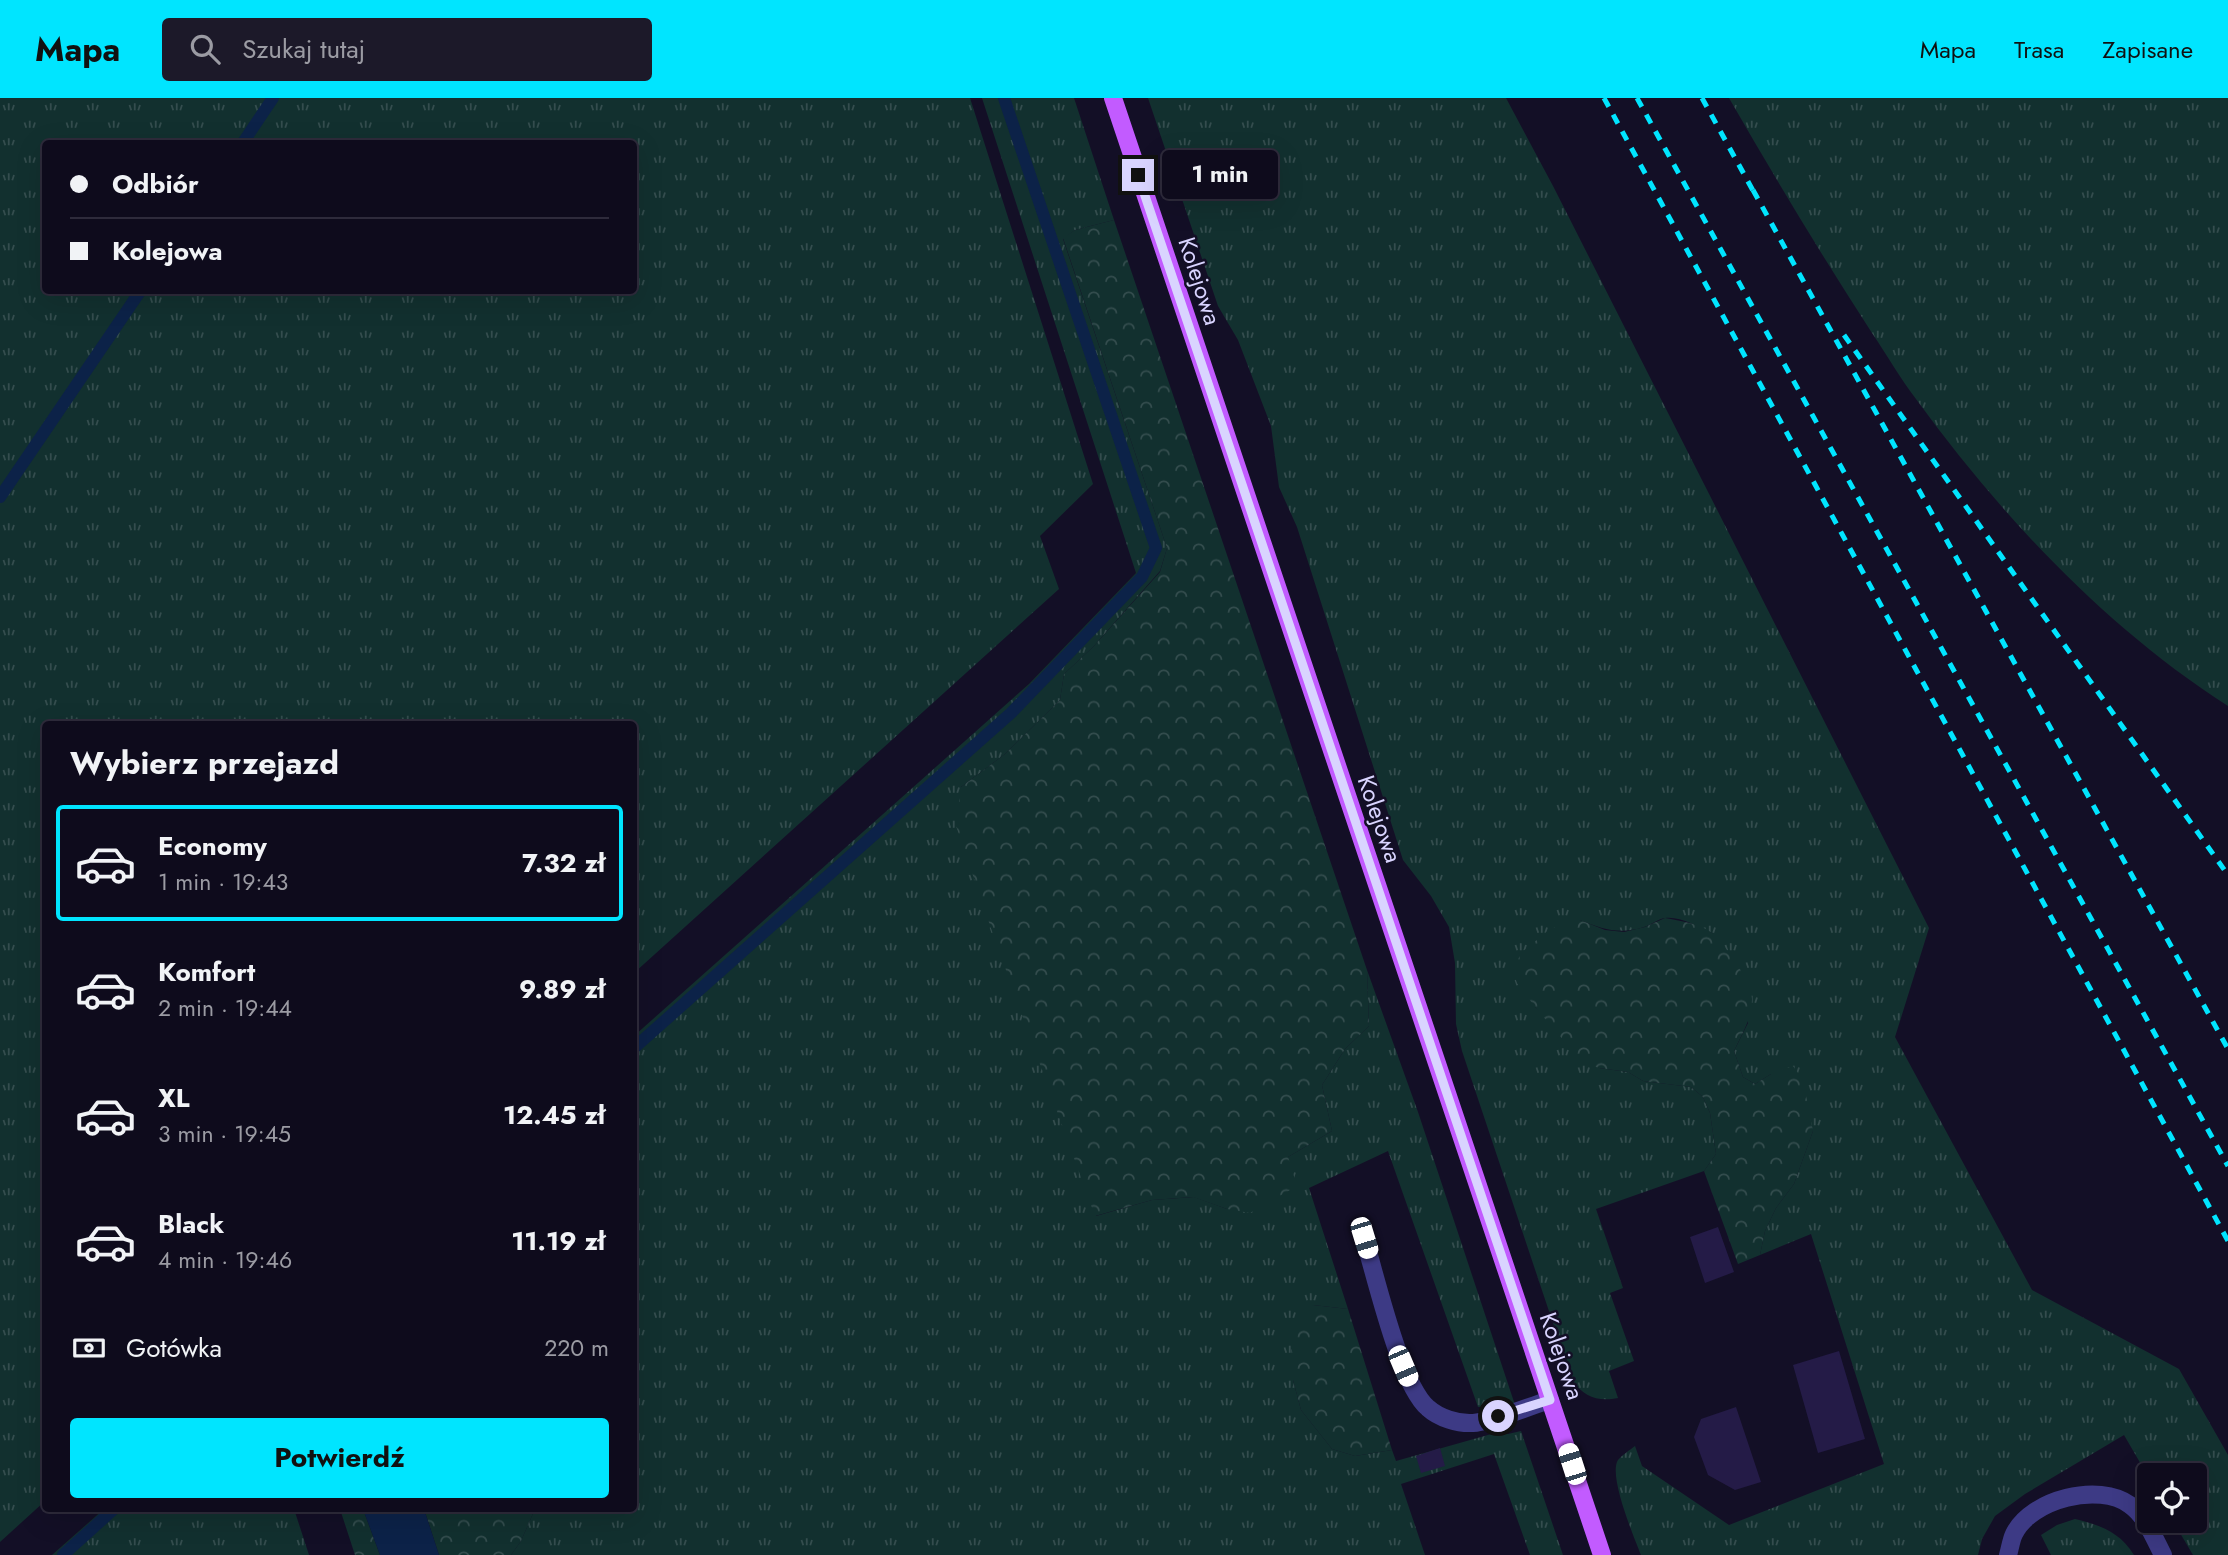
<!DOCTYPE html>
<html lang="pl">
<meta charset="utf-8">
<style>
body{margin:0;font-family:Jost,sans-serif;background:#1c1929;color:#f1f3f6;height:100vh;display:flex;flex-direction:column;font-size:26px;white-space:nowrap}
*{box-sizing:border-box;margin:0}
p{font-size:23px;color:#9b9ba3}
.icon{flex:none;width:38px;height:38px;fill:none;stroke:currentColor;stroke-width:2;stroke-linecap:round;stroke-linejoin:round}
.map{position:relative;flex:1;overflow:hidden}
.details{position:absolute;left:42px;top:623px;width:595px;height:791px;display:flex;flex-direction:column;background:#0e0b1c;border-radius:7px;box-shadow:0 7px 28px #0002,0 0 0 2px #2e2b3b}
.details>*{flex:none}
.banner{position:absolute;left:42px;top:42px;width:595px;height:154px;border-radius:7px;box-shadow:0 7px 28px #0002,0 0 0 2px #2e2b3b;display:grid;align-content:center;height:154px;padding:0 28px;background:#0e0b1c}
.controls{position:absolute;left:2137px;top:1365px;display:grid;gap:14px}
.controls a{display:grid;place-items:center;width:70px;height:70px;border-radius:7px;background:#0e0b1c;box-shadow:0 7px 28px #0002,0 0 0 2px #2e2b3b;font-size:35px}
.end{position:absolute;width:32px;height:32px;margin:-16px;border:9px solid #d9d4ff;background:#111;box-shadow:0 0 0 4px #111}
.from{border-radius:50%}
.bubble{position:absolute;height:49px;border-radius:7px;background:#0e0b1c;box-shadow:0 7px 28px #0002,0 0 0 2px #2e2b3b;font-size:23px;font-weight:700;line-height:49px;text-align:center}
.car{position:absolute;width:21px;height:42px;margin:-21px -10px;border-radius:9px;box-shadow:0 0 5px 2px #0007;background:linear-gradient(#fff 24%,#345 0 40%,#fff 0 76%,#345 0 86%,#fff 0)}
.banner b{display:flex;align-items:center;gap:24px;height:66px;font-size:26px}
.banner b+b{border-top:2px solid #2e2b3b}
.banner i{width:18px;height:18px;background:#f1f3f6}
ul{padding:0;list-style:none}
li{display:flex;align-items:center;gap:21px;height:116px;margin:0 14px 10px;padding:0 14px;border:4px solid transparent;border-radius:7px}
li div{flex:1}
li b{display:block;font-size:26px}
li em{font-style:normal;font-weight:700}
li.selected{border-color:#00e5ff}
li>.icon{width:63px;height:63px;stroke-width:1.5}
h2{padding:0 28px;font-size:32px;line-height:84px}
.pay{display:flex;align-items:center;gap:18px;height:77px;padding:0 28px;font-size:26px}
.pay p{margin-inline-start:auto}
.action{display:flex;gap:14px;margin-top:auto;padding:14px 28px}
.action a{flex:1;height:80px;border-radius:7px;background:#00e5ff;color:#111;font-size:28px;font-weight:700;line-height:80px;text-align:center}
header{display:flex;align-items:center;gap:42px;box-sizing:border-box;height:98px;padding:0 35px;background:#00e5ff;color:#111}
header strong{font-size:33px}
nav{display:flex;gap:38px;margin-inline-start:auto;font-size:24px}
.search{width:490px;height:63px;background:#1c1929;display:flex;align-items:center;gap:18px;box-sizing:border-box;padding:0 24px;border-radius:7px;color:#9b9ba3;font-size:26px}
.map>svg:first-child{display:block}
.grass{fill:url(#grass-tufts);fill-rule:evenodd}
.forest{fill:url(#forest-crowns)}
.water{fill:#0c2248}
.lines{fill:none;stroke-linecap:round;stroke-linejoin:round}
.stream{stroke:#0c2248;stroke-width:12}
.building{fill:#241b47}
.service{stroke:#3d3a85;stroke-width:18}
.minor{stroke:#3d3a85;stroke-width:18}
.primary{stroke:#c25bff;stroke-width:18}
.rail{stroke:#00e5ff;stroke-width:5;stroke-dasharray:10 9;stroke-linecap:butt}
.route{stroke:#d9d4ff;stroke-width:9}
.labels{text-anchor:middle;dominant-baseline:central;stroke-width:5;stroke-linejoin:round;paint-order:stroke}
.street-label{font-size:24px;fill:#d9d4ff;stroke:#130f26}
</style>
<header>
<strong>Mapa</strong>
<div class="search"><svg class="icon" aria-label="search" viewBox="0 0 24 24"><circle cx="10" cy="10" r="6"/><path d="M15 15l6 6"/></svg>Szukaj tutaj</div>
<nav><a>Mapa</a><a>Trasa</a><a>Zapisane</a></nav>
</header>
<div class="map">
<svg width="2228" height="1457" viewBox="0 0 2228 1457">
<defs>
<pattern id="grass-tufts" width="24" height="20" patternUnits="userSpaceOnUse" patternTransform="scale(1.75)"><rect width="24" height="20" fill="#12302f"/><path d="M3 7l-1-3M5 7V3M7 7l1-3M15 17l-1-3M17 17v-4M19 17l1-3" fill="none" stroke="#344d4e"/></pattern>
<pattern id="forest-crowns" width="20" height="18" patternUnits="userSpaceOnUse" patternTransform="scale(1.75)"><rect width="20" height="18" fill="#12302f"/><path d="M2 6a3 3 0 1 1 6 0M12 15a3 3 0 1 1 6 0" fill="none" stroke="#344d4e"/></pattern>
</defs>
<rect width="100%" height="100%" fill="#130f26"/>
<path class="grass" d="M0 0H970L1093 386 1040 438 1059 491 634 875V626H46L45 1403 0 1444ZM46 46H634V192H46Z
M982 0H1074L1114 122 1075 132 1063 141 1167 450 1160 473 1093 549 1064 576 1060 602 1005 656 961 689 1069 1044 1096 1118 1152 1102 1194 1099 1227 1111 1288 1059 1332 1033 1322 987 1345 951 1369 928 1367 872 1418 1014 1515 1307 1500 1310 1478 1309 1388 1053 1309 1090 1348 1211 1313 1207 1293 1282 1301 1312 1332 1351 1355 1358 1392 1352 1396 1363 1495 1335 1508 1336 1521 1333 1563 1457H1530L1494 1356 1401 1386 1425 1457H511L521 1443 535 1411 634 1410V938L1029 586 1136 475Z
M1148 0H1506L1553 88 1929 830 1895 939 2032 1192 2179 1271 2228 1357V1457H2193L2173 1423H2194V1377H2149V1380L2124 1337 2025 1396 1995 1418 1982 1441 1978 1457H1641C1634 1439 1608 1378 1618 1362 1622 1357 1630 1352 1635 1348L1642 1368 1729 1427 1884 1366 1811 1136 1760 1157 1765 1133 1776 1110 1794 1086 1813 1033 1771 976 1755 986 1743 979 1734 953 1748 925 1712 835C1698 829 1680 818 1665 820 1658 821 1651 827 1644 829 1620 837 1602 831 1580 822L1535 909 1599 970 1628 974 1643 983 1691 989 1703 999 1710 1015 1716 1056 1704 1073 1596 1111 1623 1190 1610 1195 1634 1263 1609 1273 1618 1300C1598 1304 1584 1299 1572 1282L1462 953 1456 926 1455 865 1449 829 1431 798 1403 762 1297 429 1279 389 1271 328 1238 242 1218 208Z
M1729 0H2228V608C2106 530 2001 418 1916 301 1900 280 1887 257 1872 235 1822 158 1775 80 1729 0Z
M104 1411H294L309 1457H52Z
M2075 1421C2100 1427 2120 1434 2134 1457H2051L2041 1437 2057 1427Z"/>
<path class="forest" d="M1114 122 1367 872 1369 928 1345 951 1322 987 1332 1033 1288 1059 1297 1088 1250 1115 1227 1111 1193 1099 1152 1102 1095 1118 994 839 956 728 961 689 1005 656 1060 602 1064 576 1093 549 1160 474 1167 450 1063 140 1075 132Z
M1665 820C1680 823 1699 825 1712 835 1725 846 1752 885 1752 901 1752 920 1742 936 1734 953L1743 979 1755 986 1771 976 1793 968 1803 982 1813 1033 1794 1086 1776 1110 1765 1133 1760 1157 1738 1166 1704 1073 1716 1056 1710 1015 1703 999 1691 989 1643 983 1628 974 1599 970 1582 964 1535 909 1517 885 1513 873 1521 855 1550 831 1580 822 1605 832 1624 834 1645 829Z
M1313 1207 1348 1211 1392 1352 1355 1358 1332 1351 1301 1312 1293 1282 1290 1231 1298 1214Z
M340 1411H363L380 1457H355Z
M424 1411H535L521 1443 511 1457H439Z"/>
<path class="water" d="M363 1411H424L439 1457H380Z"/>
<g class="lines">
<path class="stream" d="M242 46 273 0
M0 399 141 192
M634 950 1011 615 1142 479 1156 450 1004 0
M63 1457 115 1410"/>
</g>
<path class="building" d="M1718 1129 1734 1174 1705 1185 1690 1139Z
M1839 1253 1865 1341 1818 1355 1793 1267Z
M1736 1309 1761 1384 1735 1392 1708 1377 1694 1339 1701 1321Z
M1440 1350 1445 1368 1421 1375 1416 1358Z"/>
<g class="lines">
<path class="service" d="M1364 1140C1376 1179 1400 1286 1428 1310 1439 1320 1458 1326 1473 1325 1492 1324 1530 1308 1550 1302"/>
<path class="minor" d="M2008 1457C2010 1451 2011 1442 2014 1436 2031 1401 2099 1384 2130 1407 2146 1418 2154 1440 2163 1457"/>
<path class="primary" d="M1113 0 1602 1457"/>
<path class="rail" d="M1604 0 2228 1143
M1637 0 2228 1068
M1702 0 1756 98
M1753 92 2228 951
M1844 237 2228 777"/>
</g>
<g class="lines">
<path class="route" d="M1138 77 1550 1302 1498 1318"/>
</g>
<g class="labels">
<g class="street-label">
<text transform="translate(1200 183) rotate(72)">Kolejowa</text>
<text transform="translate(1380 721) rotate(71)">Kolejowa</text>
<text transform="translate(1562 1258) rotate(71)">Kolejowa</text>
</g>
</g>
</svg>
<div class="controls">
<a><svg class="icon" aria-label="locate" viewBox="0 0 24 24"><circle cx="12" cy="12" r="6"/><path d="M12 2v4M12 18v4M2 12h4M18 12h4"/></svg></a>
</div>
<i class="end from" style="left:1498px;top:1318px"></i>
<i class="end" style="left:1138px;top:77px"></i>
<div class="bubble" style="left:1162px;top:52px;width:116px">1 min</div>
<i class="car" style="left:1364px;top:1140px;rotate:163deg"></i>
<i class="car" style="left:1403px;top:1268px;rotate:157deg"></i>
<i class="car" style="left:1572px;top:1366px;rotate:342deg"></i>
<div class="banner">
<b><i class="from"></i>Odbiór</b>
<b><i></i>Kolejowa</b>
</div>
<section class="details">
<h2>Wybierz przejazd</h2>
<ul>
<li class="selected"><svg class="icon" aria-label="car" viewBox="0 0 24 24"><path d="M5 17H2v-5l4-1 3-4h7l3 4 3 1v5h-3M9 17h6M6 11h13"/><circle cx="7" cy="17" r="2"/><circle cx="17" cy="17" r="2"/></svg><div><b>Economy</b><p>1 min · 19:43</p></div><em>7.32 zł</em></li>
<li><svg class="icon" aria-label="car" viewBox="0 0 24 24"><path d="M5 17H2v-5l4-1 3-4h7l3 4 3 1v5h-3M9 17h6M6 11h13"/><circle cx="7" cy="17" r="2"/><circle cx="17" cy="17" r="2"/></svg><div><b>Komfort</b><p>2 min · 19:44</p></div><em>9.89 zł</em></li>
<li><svg class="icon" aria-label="car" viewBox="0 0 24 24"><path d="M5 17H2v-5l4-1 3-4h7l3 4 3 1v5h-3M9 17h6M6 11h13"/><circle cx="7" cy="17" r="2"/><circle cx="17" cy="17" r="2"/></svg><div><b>XL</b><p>3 min · 19:45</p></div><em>12.45 zł</em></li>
<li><svg class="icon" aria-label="car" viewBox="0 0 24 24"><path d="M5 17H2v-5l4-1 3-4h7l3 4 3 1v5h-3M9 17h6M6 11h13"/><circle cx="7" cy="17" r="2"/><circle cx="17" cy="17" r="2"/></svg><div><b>Black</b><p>4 min · 19:46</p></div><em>11.19 zł</em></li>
</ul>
<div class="pay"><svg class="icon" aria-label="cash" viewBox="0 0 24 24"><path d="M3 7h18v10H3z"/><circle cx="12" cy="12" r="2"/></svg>Gotówka<p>220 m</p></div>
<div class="action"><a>Potwierdź</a></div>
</section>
</div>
